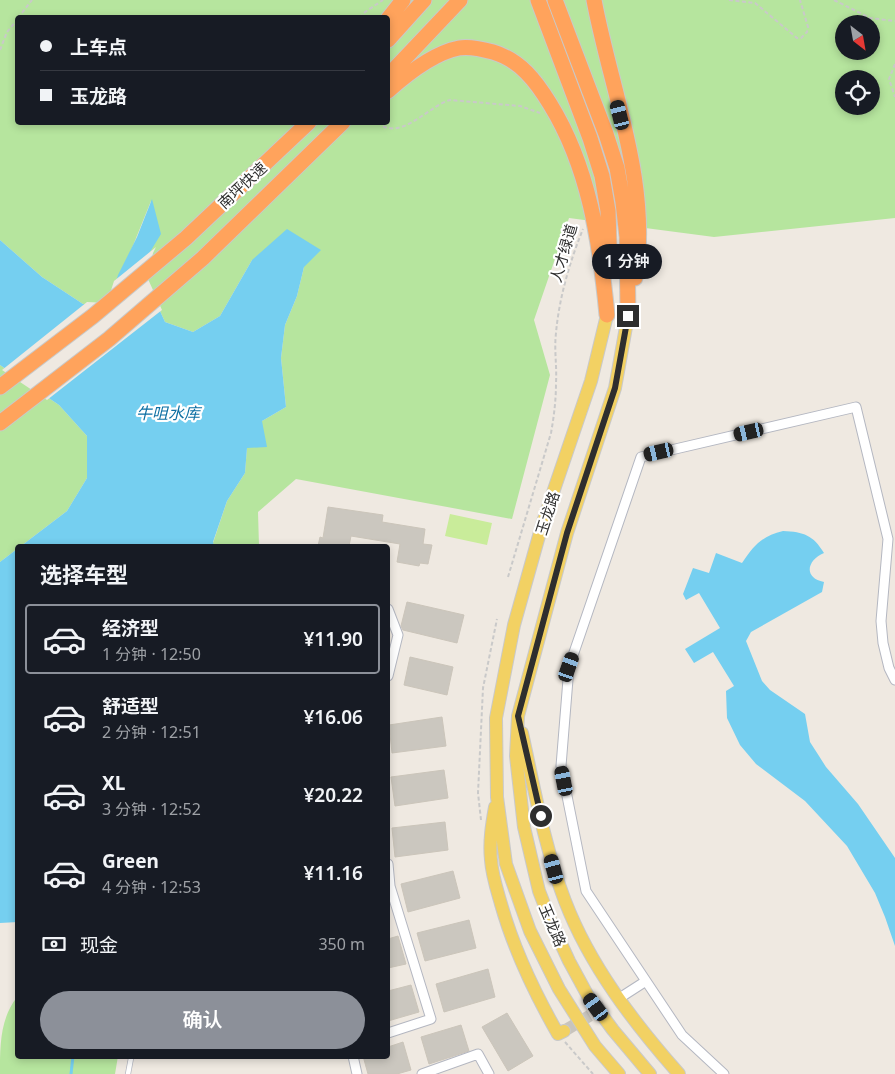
<!DOCTYPE html>
<html lang="zh">
<meta charset="utf-8">
<style>
body{margin:0;font-family:"Noto Sans","Noto Sans SC",sans-serif;background:#242831;color:#f1f3f6;height:100vh;display:flex;flex-direction:column;font-size:19px;white-space:nowrap}
*{box-sizing:border-box;margin:0}
p{font-size:16px;color:#9ea1a6}
.icon{flex:none;width:28px;height:28px;fill:none;stroke:currentColor;stroke-width:2;stroke-linecap:round;stroke-linejoin:round}
.map{position:relative;flex:1;overflow:hidden}
.drawer{position:absolute;left:15px;top:544px;width:375px;height:515px;display:flex;flex-direction:column;background:#171b24;border-radius:5px;box-shadow:0 2px 8px #0003}
.drawer>*{flex:none}
.banner{position:absolute;left:15px;top:15px;width:375px;height:110px;border-radius:5px;box-shadow:0 2px 8px #0003;display:grid;align-content:center;height:110px;padding:0 25px;background:#171b24}
.needle{width:32px;rotate:149deg}
.buttons{position:absolute;left:835px;top:15px;display:grid;gap:10px}
.buttons a{display:grid;place-items:center;width:45px;height:45px;border-radius:50%;background:#171b24;box-shadow:0 2px 8px #0003;font-size:25px}
.end{position:absolute;width:22px;height:22px;margin:-11px;border:6px solid #2e2e2e;background:#fff;box-shadow:0 0 0 2px #fff}
.from{border-radius:50%}
.bubble{position:absolute;height:35px;border-radius:18px;background:#171b24;box-shadow:0 2px 8px #0003;font-size:16px;font-weight:600;line-height:35px;text-align:center}
.car{position:absolute;width:15px;height:30px;margin:-15px -8px;border-radius:6px;box-shadow:0 0 4px 1px #0007;background:linear-gradient(#222 24%,#8ab4d8 0 40%,#222 0 76%,#8ab4d8 0 86%,#222 0)}
.banner b{display:flex;align-items:center;gap:18px;height:48px;font-size:19px}
.banner b+b{border-top:1px solid #363941}
.banner i{width:12px;height:12px;background:#f1f3f6}
ul{padding:0;list-style:none}
li{display:flex;align-items:center;gap:15px;height:70px;margin:0 10px 8px;padding:0 15px;border:2px solid transparent;border-radius:5px}
li div{flex:1}
li b{display:block;font-size:19px}
li em{font-style:normal;font-weight:600}
li.selected{border-color:#8c9099}
li>.icon{width:45px;height:45px;stroke-width:1.5}
h2{padding:0 25px;font-size:22px;line-height:60px}
.pay{display:flex;align-items:center;gap:12px;height:55px;padding:0 25px;font-size:19px}
.pay p{margin-inline-start:auto}
.primary-button{display:flex;gap:10px;margin-top:auto;padding:10px 25px}
.primary-button a{flex:1;height:58px;border-radius:30px;background:#8c9099;color:#fff;font-size:20px;font-weight:600;line-height:58px;text-align:center}
.map>svg:first-child{display:block}
.green{fill:#b6e59e;fill-rule:evenodd}
.pitch{fill:#c9ec9a}
.water{fill:#75cff0}
.pier{fill:#efe9e1}
.lines{fill:none;stroke-linecap:round;stroke-linejoin:round}
.stream{stroke:#75cff0;stroke-width:3}
.building{fill:#cbc7bf;stroke:#cbc5ba}
.primary-tunnel{stroke:#c8c4bd;stroke-width:12;stroke-dasharray:12 6;stroke-linecap:butt}
.lane-casing{stroke:#b4b7c1;stroke-width:6}
.street-casing{stroke:#b4b7c1;stroke-width:11}
.primary-casing{stroke:#c9c9c9;stroke-width:14}
.highway-casing{stroke:#c9c9c9;stroke-width:17}
.path{stroke:#c9c9c9;stroke-width:2;stroke-dasharray:4 2.5;stroke-linecap:butt}
.lane{stroke:#fff;stroke-width:4.5}
.street{stroke:#fff;stroke-width:9}
.primary{stroke:#f2d163;stroke-width:12}
.highway{stroke:#ffa35c;stroke-width:15}
.route{stroke:#2e2e2e;stroke-width:6}
.labels{text-anchor:middle;dominant-baseline:central;stroke-width:4.5;stroke-linejoin:round;paint-order:stroke}
.street-label{font-size:15px;fill:#2e2e2e;stroke:#fff}
.water-label{font-size:16px;font-style:italic;fill:#0d6fa3;stroke:#fff}
</style>
<div class="map">
<svg width="895" height="1074" viewBox="0 0 895 1074">
<rect width="100%" height="100%" fill="#efe9e1"/>
<path class="green" d="M0 0H895V218L714 237 569 218 534 320 550 375 512 519 296 479 258 512 259 546H214L213 543 227 501 245 473 247 447 262 421 286 407 281 358 285 325 297 296 304 267 252 260 220 316 193 332 165 322 146 280 151 201 109 305 83 304 42 277 0 240ZM18 18H388V122H18ZM844 24H871V51H844ZM844 79H871V106H844Z
M0 365 59 405 87 436V478L67 511 21 546H18L17 549 0 562Z
M17 997 18 1056H118L115 1074H0C0 1045 0 1019 17 997Z"/>
<path class="pitch" d="M450 514 492 523 487 545 445 536Z"/>
<path class="water" d="M152 199 161 234 150 252 146 280 165 322 193 332 220 316 252 260 287 229 321 250 304 267 297 296 285 325 281 358 286 407 262 421 267 447 247 448 245 473 227 501 213 542 214 546H21L67 511 87 478V436L59 405 0 365V240L42 277 83 304 109 305 118 275 137 237Z
M783 531C804 532 813 535 824 553 807 560 803 578 824 582L822 592 751 632 746 641 762 681 770 690 805 714 810 742 819 756 826 767 858 804 895 858V946L885 917 875 893 847 846 805 801 756 764 740 745 727 718 726 691 734 686 713 652 694 663 685 649 720 628 699 593 686 600 683 594 693 568 709 573 716 553 742 563C754 545 762 536 783 531Z
M17 549 18 701 15 742 18 752V922L0 923V562Z"/>
<path class="pier" d="M156 247 153 253 148 279 162 310 47 400 2 370 87 302 107 303 114 281Z"/>
<g class="lines">
<path class="stream" d="M71 1074 73 1056"/>
</g>
<path class="building" d="M328 507 383 515 382 522 425 529 423 544 432 545 428 564 420 563 419 566 397 562 400 544 351 536 349 546H318L320 537 323 538Z
M407 602 464 615 457 643 403 630 401 626Z
M410 657 453 667 447 695 404 685Z
M442 717 446 746 392 753 389 725Z
M444 770 448 798 395 806 391 777Z
M445 822 448 850 395 857 392 828Z
M453 871 460 898 408 912 401 884Z
M469 920 476 948 425 961 417 933Z
M398 936 406 964 388 968V939Z
M488 969 495 997 444 1012 436 984Z
M411 985 419 1012 388 1021V991Z
M507 1013 533 1056 508 1071 482 1027Z
M461 1025 469 1051 429 1064 421 1037Z
M403 1042 411 1070 397 1074H368L363 1056H388V1047Z"/>
<g class="lines">
<path class="primary-tunnel" d="M564 1031 606 1006"/>
<defs>
<path id="lane" d="M128 1074 131 1058"/>
<path id="street" d="M388 609 398 635 388 676
M388 864 390 886 431 1019 388 1033
M618 999 646 981
M353 1056 357 1074
M422 1074 478 1054 489 1074
M724 1074 682 1035 586 891 561 766 569 667 641 457 856 407 888 539 881 621 883 643 889 668 895 680"/>
<path id="primary" d="M607 315 591 381 542 525 514 625 496 718 497 797 506 864 530 931 559 989 595 1046 619 1074
M628 316 615 388 567 533 518 716 516 756 524 827 539 891 551 922 569 961 588 996 613 1030 650 1074
M522 733C534 787 545 849 565 901 590 966 634 1023 679 1074
M495 807C492 824 489 842 491 860 492 875 497 890 501 904 514 950 534 992 558 1034L564 1031"/>
<path id="highway" d="M538 0 590 138 602 176 608 211 610 271
M555 0 606 134 617 168 623 202 627 237 628 316
M594 0C611 91 651 184 635 278
M388 19 403 0
M388 40 424 0
M388 76 460 0
M388 91C407 74 433 53 459 48 470 46 482 49 493 52 520 60 536 81 550 104 589 167 600 242 607 315
M0 387 93 316 186 238 309 122
M0 423 109 339 203 258 343 122"/>
</defs>
<use href="#lane" class="lane-casing"/>
<use href="#street" class="street-casing"/>
<use href="#primary" class="primary-casing"/>
<use href="#highway" class="highway-casing"/>
<path class="path" d="M729 0 755 3 797 38H801L807 32 808 27 800 0
M834 0 870 18 895 21
M18 18 32 0
M360 18 365 12 383 0
M0 50 7 32 18 19
M895 64 889 79 895 97
M378 122C381 125 385 128 389 128 408 132 432 105 450 100L520 106 540 113
M508 577 551 433C554 416 556 400 556 383 557 366 554 350 556 333 559 298 570 261 583 229
M481 820 478 793 483 688 497 619
M565 1042 593 1074"/>
<use href="#lane" class="lane"/>
<use href="#street" class="street"/>
<use href="#primary" class="primary"/>
<use href="#highway" class="highway"/>
</g>
<g class="lines">
<path class="route" d="M541 816 518 716 567 533 615 388 628 316"/>
</g>
<g class="labels">
<g class="street-label">
<text transform="translate(242 185) rotate(-43)">南坪快速</text>
<text transform="translate(563 253) rotate(-74)">人才绿道</text>
<text transform="translate(547 513) rotate(-72)">玉龙路</text>
<text transform="translate(553 925) rotate(67)">玉龙路</text>
</g>
<g class="water-label">
<text x="168" y="413">牛咀水库</text>
</g>
</g>
</svg>
<div class="buttons">
<a><svg class="needle" viewBox="-14 -14 28 28"><path d="M0-13l5 13h-10z" fill="#e53935"/><path d="M0 13l5-13h-10z" fill="#9ea1a6"/></svg></a>
<a><svg class="icon" aria-label="locate" viewBox="0 0 24 24"><circle cx="12" cy="12" r="6"/><path d="M12 2v4M12 18v4M2 12h4M18 12h4"/></svg></a>
</div>
<i class="end from" style="left:541px;top:816px"></i>
<i class="end" style="left:628px;top:316px"></i>
<div class="bubble" style="left:592px;top:244px;width:70px">1 分钟</div>
<i class="car" style="left:620px;top:115px;rotate:346deg"></i>
<i class="car" style="left:749px;top:432px;rotate:257deg"></i>
<i class="car" style="left:659px;top:452px;rotate:257deg"></i>
<i class="car" style="left:569px;top:667px;rotate:19deg"></i>
<i class="car" style="left:564px;top:781px;rotate:349deg"></i>
<i class="car" style="left:554px;top:869px;rotate:345deg"></i>
<i class="car" style="left:596px;top:1007px;rotate:324deg"></i>
<div class="banner">
<b><i class="from"></i>上车点</b>
<b><i></i>玉龙路</b>
</div>
<section class="drawer">
<h2>选择车型</h2>
<ul>
<li class="selected"><svg class="icon" aria-label="car" viewBox="0 0 24 24"><path d="M5 17H2v-5l4-1 3-4h7l3 4 3 1v5h-3M9 17h6M6 11h13"/><circle cx="7" cy="17" r="2"/><circle cx="17" cy="17" r="2"/></svg><div><b>经济型</b><p>1 分钟 · 12:50</p></div><em>¥11.90</em></li>
<li><svg class="icon" aria-label="car" viewBox="0 0 24 24"><path d="M5 17H2v-5l4-1 3-4h7l3 4 3 1v5h-3M9 17h6M6 11h13"/><circle cx="7" cy="17" r="2"/><circle cx="17" cy="17" r="2"/></svg><div><b>舒适型</b><p>2 分钟 · 12:51</p></div><em>¥16.06</em></li>
<li><svg class="icon" aria-label="car" viewBox="0 0 24 24"><path d="M5 17H2v-5l4-1 3-4h7l3 4 3 1v5h-3M9 17h6M6 11h13"/><circle cx="7" cy="17" r="2"/><circle cx="17" cy="17" r="2"/></svg><div><b>XL</b><p>3 分钟 · 12:52</p></div><em>¥20.22</em></li>
<li><svg class="icon" aria-label="car" viewBox="0 0 24 24"><path d="M5 17H2v-5l4-1 3-4h7l3 4 3 1v5h-3M9 17h6M6 11h13"/><circle cx="7" cy="17" r="2"/><circle cx="17" cy="17" r="2"/></svg><div><b>Green</b><p>4 分钟 · 12:53</p></div><em>¥11.16</em></li>
</ul>
<div class="pay"><svg class="icon" aria-label="cash" viewBox="0 0 24 24"><path d="M3 7h18v10H3z"/><circle cx="12" cy="12" r="2"/></svg>现金<p>350 m</p></div>
<div class="primary-button"><a>确认</a></div>
</section>
</div>
